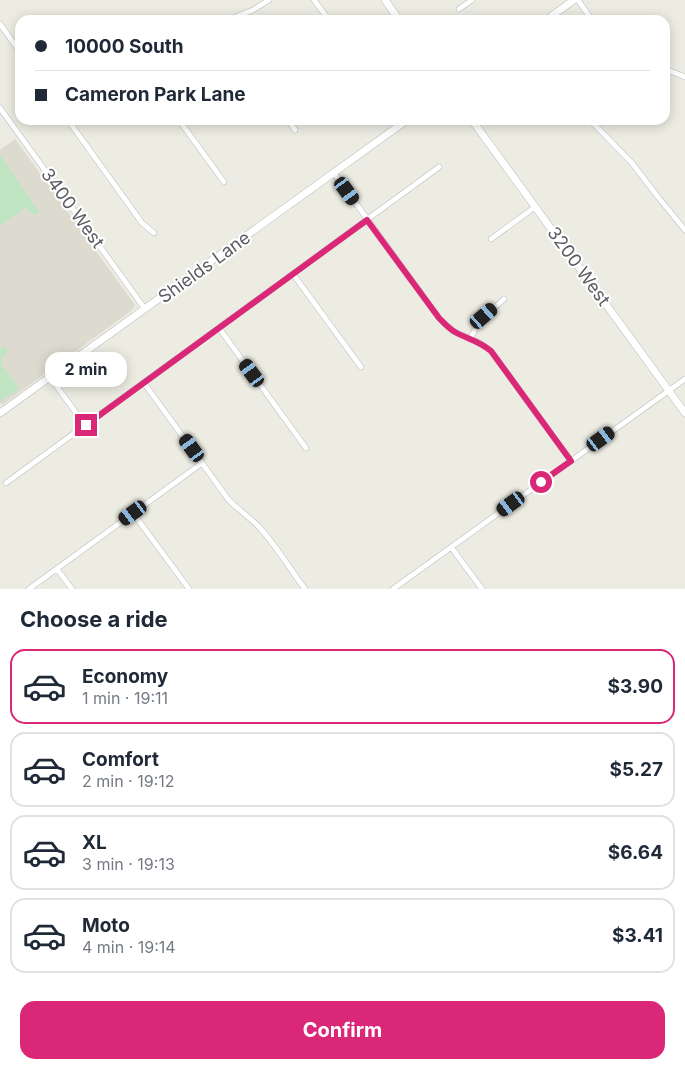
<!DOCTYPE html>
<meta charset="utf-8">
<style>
body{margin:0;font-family:Inter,sans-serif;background:#f6f6f7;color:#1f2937;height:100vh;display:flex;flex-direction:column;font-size:19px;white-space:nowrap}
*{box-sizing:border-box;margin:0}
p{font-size:16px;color:#747a83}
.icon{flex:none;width:28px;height:28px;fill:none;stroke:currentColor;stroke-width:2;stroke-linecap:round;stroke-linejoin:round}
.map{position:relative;height:589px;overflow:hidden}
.side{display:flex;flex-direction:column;background:#fff;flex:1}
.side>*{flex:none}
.guide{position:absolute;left:15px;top:15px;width:655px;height:110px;border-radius:15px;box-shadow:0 2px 12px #0003;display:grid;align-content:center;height:110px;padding:0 20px;background:#fff}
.end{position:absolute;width:22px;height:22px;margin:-11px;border:6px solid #db2777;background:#fff;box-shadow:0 0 0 2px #fff}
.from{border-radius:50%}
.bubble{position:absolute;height:35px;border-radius:15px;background:#fff;box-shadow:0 2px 12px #0003;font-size:16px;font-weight:700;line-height:35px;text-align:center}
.car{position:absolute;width:15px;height:30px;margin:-15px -8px;border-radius:6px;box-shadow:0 0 4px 1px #0007;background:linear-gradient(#222 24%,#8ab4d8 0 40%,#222 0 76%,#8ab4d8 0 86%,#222 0)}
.guide b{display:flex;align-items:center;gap:18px;height:48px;font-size:19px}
.guide b+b{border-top:1px solid #e0e1e3}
.guide i{width:12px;height:12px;background:#1f2937}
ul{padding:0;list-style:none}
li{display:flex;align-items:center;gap:15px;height:75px;margin:0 10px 8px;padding:0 10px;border:2px solid #e0e1e3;border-radius:15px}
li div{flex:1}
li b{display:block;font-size:19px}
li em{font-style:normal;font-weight:700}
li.current{border-color:#db2777}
li>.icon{width:45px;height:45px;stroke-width:1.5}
h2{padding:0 20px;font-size:22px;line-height:60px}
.primary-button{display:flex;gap:10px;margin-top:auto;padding:10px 20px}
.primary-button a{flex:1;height:58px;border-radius:15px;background:#db2777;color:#fff;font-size:20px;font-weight:700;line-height:58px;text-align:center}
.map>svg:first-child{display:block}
.education{fill:#dddbd0}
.green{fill:#bfe5c3}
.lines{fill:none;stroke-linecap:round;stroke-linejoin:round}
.street-casing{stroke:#b8babf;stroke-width:6}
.secondary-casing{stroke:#b8bac1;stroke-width:8}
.street{stroke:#fff;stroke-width:5}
.secondary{stroke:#fff;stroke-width:7}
.route{stroke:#db2777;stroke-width:6}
.labels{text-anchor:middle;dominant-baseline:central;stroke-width:4;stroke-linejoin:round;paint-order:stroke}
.street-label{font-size:18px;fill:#5b5d63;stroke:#fff}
</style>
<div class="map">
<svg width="685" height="589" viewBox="0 0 685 589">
<rect width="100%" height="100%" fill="#edece2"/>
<path class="education" d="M15 139 135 305 131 311 2 405 0 403V150Z"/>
<path class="green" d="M0 155 39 212 35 215 33 213 31 214 26 207 0 226Z
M4 346 8 351 2 357V365L19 388 0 401V349Z"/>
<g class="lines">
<defs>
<path id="street" d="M314 0 329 20
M578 0 592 20
M459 9 472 0
M228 20 253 10 269 0
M0 24 20 52
M665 69 685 77
M0 108 145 309
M68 120 142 223 154 233
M179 120 224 182
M288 120 295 130
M590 120 632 163 658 197 685 230
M334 173 439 318 453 331 478 342 491 351 571 461
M491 239 535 207
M293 274 361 367
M219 328 306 448
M470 339 480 321 504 299
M50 377 85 425
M144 383 228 499C238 510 251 518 260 528 277 547 290 569 305 589
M6 483 439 167
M133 513 189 589
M451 547 482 589
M57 569 72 589
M29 589 202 463
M393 589 685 379"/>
<path id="secondary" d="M385 0 399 20
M546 20 574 0
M472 120 685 413
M0 413 407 120"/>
</defs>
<use href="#street" class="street-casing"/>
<use href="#secondary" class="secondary-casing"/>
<use href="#street" class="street"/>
<use href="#secondary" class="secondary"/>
</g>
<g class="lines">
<path class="route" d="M86 425 367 220 439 318C444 323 448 328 455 332 467 339 479 341 491 351L571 461 541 482"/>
</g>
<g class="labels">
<g class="street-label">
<text transform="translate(73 208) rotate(54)">3400 West</text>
<text transform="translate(579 266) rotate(54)">3200 West</text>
<text transform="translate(204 267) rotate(-36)">Shields Lane</text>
</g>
</g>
</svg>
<i class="end from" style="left:541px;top:482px"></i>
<i class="end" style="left:86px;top:425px"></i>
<div class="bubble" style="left:45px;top:352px;width:82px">2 min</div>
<i class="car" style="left:347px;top:191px;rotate:144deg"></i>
<i class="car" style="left:484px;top:316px;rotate:49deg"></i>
<i class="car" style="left:252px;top:373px;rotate:324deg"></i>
<i class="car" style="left:601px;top:439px;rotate:54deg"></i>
<i class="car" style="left:192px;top:448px;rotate:324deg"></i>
<i class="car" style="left:511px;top:504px;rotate:234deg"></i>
<i class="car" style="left:133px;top:513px;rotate:234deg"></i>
<div class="guide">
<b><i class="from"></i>10000 South</b>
<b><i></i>Cameron Park Lane</b>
</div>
</div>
<section class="side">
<h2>Choose a ride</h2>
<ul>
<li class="current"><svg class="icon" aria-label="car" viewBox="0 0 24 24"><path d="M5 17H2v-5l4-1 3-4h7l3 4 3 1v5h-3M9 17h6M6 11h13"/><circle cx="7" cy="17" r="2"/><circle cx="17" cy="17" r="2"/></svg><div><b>Economy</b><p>1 min · 19:11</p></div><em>$3.90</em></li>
<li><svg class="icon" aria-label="car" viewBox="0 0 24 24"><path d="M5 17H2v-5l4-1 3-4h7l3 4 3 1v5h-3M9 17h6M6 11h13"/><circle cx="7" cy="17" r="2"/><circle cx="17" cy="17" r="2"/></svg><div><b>Comfort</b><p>2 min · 19:12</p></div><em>$5.27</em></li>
<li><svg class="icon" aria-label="car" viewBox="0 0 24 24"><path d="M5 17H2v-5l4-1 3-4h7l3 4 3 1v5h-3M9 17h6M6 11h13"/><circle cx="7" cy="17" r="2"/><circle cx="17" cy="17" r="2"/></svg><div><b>XL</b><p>3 min · 19:13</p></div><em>$6.64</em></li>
<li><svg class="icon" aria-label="car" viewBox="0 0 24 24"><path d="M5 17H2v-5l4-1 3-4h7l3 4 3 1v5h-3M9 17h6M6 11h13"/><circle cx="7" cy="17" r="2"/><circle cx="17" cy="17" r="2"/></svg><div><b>Moto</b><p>4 min · 19:14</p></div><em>$3.41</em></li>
</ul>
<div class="primary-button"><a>Confirm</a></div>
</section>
